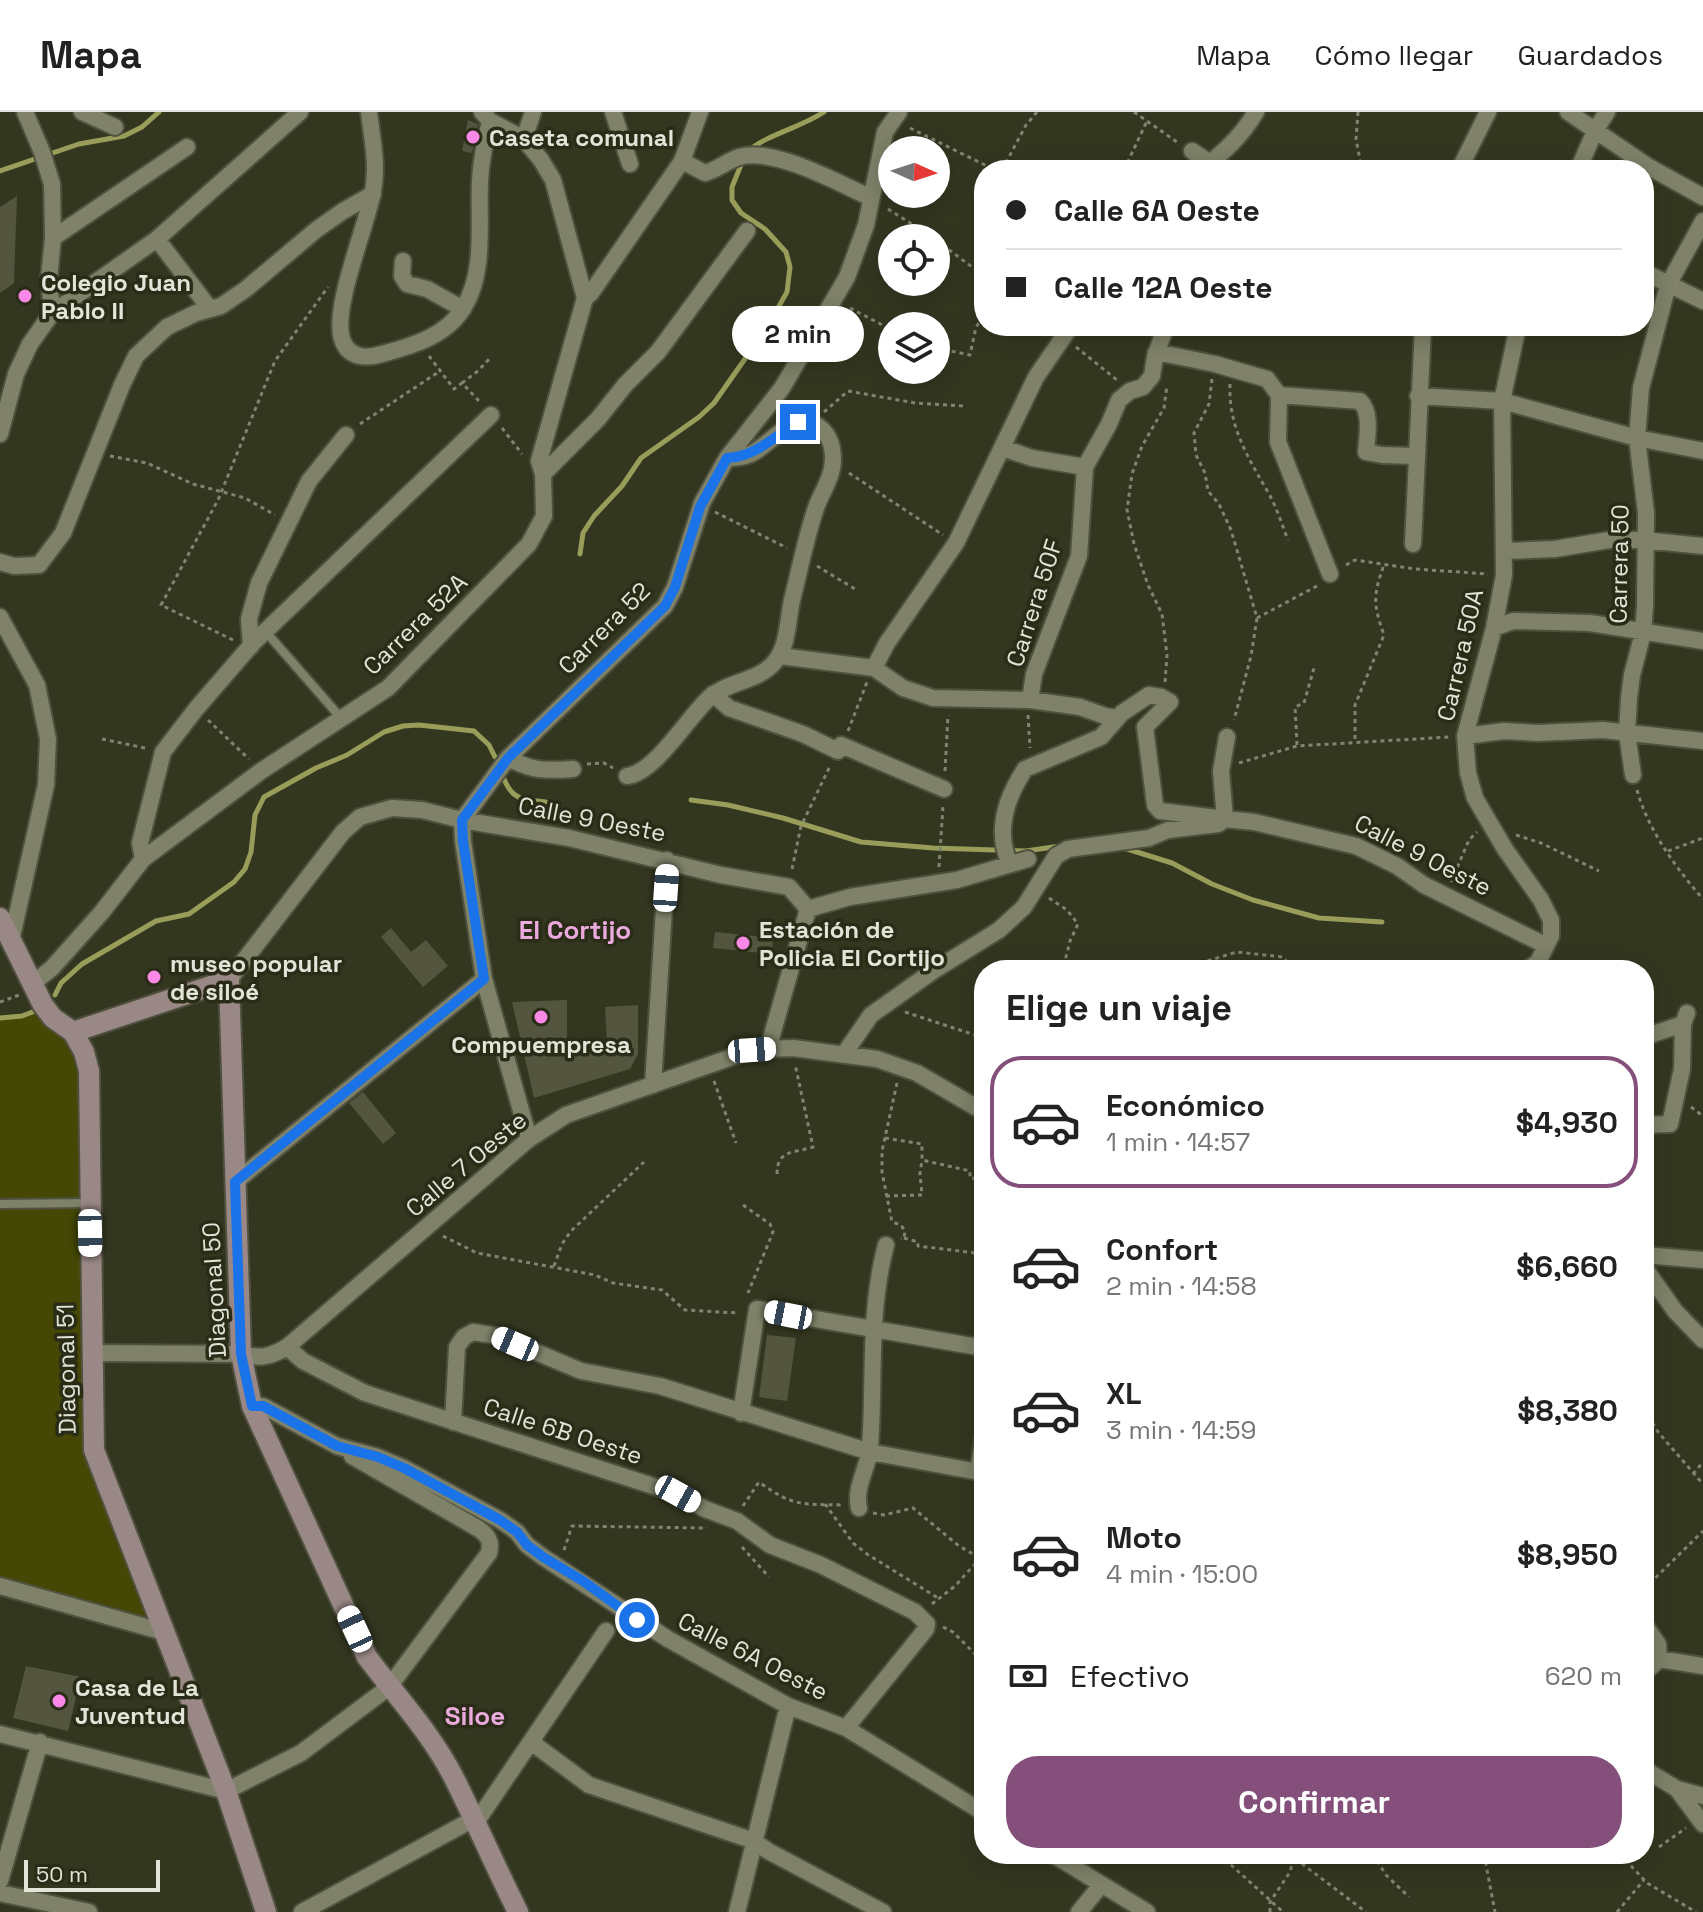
<!DOCTYPE html>
<html lang="es">
<meta charset="utf-8">
<style>
body{margin:0;font-family:"Space Grotesk",sans-serif;background:#f6f6f6;color:#222;height:100vh;display:flex;flex-direction:column;font-size:30px;white-space:nowrap}
*{box-sizing:border-box;margin:0}
p{font-size:26px;color:#767676}
.icon{flex:none;width:44px;height:44px;fill:none;stroke:currentColor;stroke-width:2;stroke-linecap:round;stroke-linejoin:round}
.map{position:relative;flex:1;overflow:hidden}
.panel{position:absolute;left:974px;top:848px;width:680px;height:904px;display:flex;flex-direction:column;background:#fff;border-radius:32px;box-shadow:0 4px 20px #0003}
.panel>*{flex:none}
.banner{position:absolute;left:974px;top:48px;width:680px;height:176px;border-radius:32px;box-shadow:0 4px 20px #0003;display:grid;align-content:center;height:176px;padding:0 32px;background:#fff}
.needle{width:52px;rotate:93deg}
.controls{position:absolute;left:878px;top:24px;display:grid;gap:16px}
.controls a{display:grid;place-items:center;width:72px;height:72px;border-radius:50%;background:#fff;box-shadow:0 4px 20px #0003;font-size:40px}
.scale{position:absolute;left:24px;bottom:20px;width:136px;box-sizing:border-box;padding-left:8px;border:4px solid #e2e4d7;border-top:0;font-size:22px;line-height:28px;white-space:nowrap;color:#e2e4d7;-webkit-text-stroke:6px #2a2c17;paint-order:stroke}
.end{position:absolute;width:36px;height:36px;margin:-18px;border:10px solid #1a73e8;background:#fff;box-shadow:0 0 0 4px #fff}
.from{border-radius:50%}
.bubble{position:absolute;height:56px;border-radius:28px;background:#fff;box-shadow:0 4px 20px #0003;font-size:26px;font-weight:600;line-height:56px;text-align:center}
.car{position:absolute;width:24px;height:48px;margin:-24px -12px;border-radius:10px;box-shadow:0 0 6px 2px #0007;background:linear-gradient(#fff 24%,#345 0 40%,#fff 0 76%,#345 0 86%,#fff 0)}
.banner b{display:flex;align-items:center;gap:28px;height:76px;font-size:30px}
.banner b+b{border-top:2px solid #e0e0e0}
.banner i{width:20px;height:20px;background:#222}
ul{padding:0;list-style:none}
li{display:flex;align-items:center;gap:24px;height:132px;margin:0 16px 12px;padding:0 16px;border:4px solid transparent;border-radius:32px}
li div{flex:1}
li b{display:block;font-size:30px}
li em{font-style:normal;font-weight:600}
li.current{border-color:#844f7a}
li>.icon{width:72px;height:72px;stroke-width:1.5}
h2{padding:0 32px;font-size:36px;line-height:96px}
.pay{display:flex;align-items:center;gap:20px;height:88px;padding:0 32px;font-size:30px}
.pay p{margin-inline-start:auto}
.button{display:flex;gap:16px;margin-top:auto;padding:16px 32px}
.button a{flex:1;height:92px;border-radius:32px;background:#844f7a;color:#fff;font-size:32px;font-weight:600;line-height:92px;text-align:center}
header{display:flex;align-items:center;gap:48px;box-sizing:border-box;height:112px;padding:0 40px;background:#fff;border-bottom:2px solid #e0e0e0}
header strong{font-size:38px}
nav{display:flex;gap:44px;margin-inline-start:auto;font-size:28px}
.map>svg:first-child{display:block}
.green{fill:#444804}
.lines{fill:none;stroke-linecap:round;stroke-linejoin:round}
.stream{stroke:#989d5a;stroke-width:5}
.building{fill:#53553e}
.lane-casing{stroke:#4f513e;stroke-width:12}
.street-casing{stroke:#4f513e;stroke-width:20}
.secondary-casing{stroke:#4f513e;stroke-width:24}
.path{stroke:#818471;stroke-width:3;stroke-dasharray:4 4;stroke-linecap:butt}
.lane{stroke:#7f8269;stroke-width:8}
.street{stroke:#7f8269;stroke-width:16}
.secondary{stroke:#998886;stroke-width:20}
.route{stroke:#1a73e8;stroke-width:10}
.poi-dot{fill:#fb87e6;stroke:#2a2c17;stroke-width:3}
.labels{text-anchor:middle;dominant-baseline:central;stroke-width:7;stroke-linejoin:round;paint-order:stroke}
.poi-label{font-size:24px;font-weight:bold;fill:#e2e4d7;stroke:#2a2c17;text-anchor:start}
.street-label{font-size:24px;fill:#e2e4d7;stroke:#2a2c17}
.neighbourhood-label{font-size:26px;font-weight:bold;fill:#ebaadd;stroke:#2a2c17}
</style>
<header>
<strong>Mapa</strong>
<nav><a>Mapa</a><a>Cómo llegar</a><a>Guardados</a></nav>
</header>
<div class="map">
<svg width="1703" height="1800" viewBox="0 0 1703 1800">
<rect width="100%" height="100%" fill="#343720"/>
<path class="green" d="M43 893 84 940 94 1338 164 1520 0 1474V906L22 904Z"/>
<g class="lines">
<path class="stream" d="M748 39C768 22 800 16 824 0
M0 59 79 32 124 24 142 15 159 0
M580 442 583 421 594 404 622 374 641 346 699 305 714 291 766 217 787 180 790 155 786 140 765 117 741 101 732 88V75L743 48
M503 664C511 688 523 688 546 690
M691 688 728 693 783 706 861 730 933 736 1026 739 1060 734
M1124 736 1172 751 1212 772 1253 788 1319 806 1382 810
M55 883 61 871 82 852 156 809 189 802 234 770 245 757 251 740 255 703 264 685 316 656 347 643 384 620 403 614 419 613 474 619 489 633 495 645
M0 906 22 904 35 899"/>
</g>
<path class="building" d="M468 8 478 12 472 41 462 39Z
M17 84 14 171 0 181V95Z
M391 816 411 840 426 828 448 854 423 875 381 825Z
M715 820 773 826 772 842 713 836Z
M567 888V941L607 929 605 895 638 893V942L630 957 534 986 512 890Z
M363 980 396 1021 383 1032 349 991Z
M767 1223 796 1226 787 1289 759 1285Z
M26 1554 81 1565 68 1619 13 1606Z"/>
<g class="lines">
<defs>
<path id="lane" d="M266 520 341 606
M0 1092 89 1091"/>
<path id="street" d="M82 0 115 15
M369 0C372 26 378 53 373 79 367 114 332 195 342 227 348 246 366 247 382 242 412 234 447 224 464 195 486 159 478 109 480 69 481 49 485 29 490 9
M482 0 490 9 524 27 541 48 553 68 585 186
M613 0 630 52
M1568 0 1649 55 1703 85
M524 27 533 0
M1192 39 1210 51
M682 49 705 61C717 58 727 49 739 45 774 35 839 71 871 86
M1201 58C1224 40 1241 25 1256 0
M1459 58 1488 0
M1578 58 1595 19 1607 0
M53 126 187 35
M157 127 210 197
M403 149 402 164 407 172 427 177 463 197
M1644 160 1703 189
M52 201 157 127 300 0
M1518 214 1502 289 1504 463 1494 516 1465 624 1468 661 1475 686 1505 737 1541 788 1551 808V824L1538 850 1531 855
M1156 240 1215 252 1267 267 1279 283 1360 289C1372 301 1367 324 1366 340L1382 343 1415 344
M1279 283 1278 330 1330 462
M1418 284 1502 289 1637 326 1703 339
M0 322 16 262 30 232 52 201 49 166 53 126 52 72 42 40 25 0
M1003 336 1032 346 1085 355
M543 362 539 349 585 186 591 181 682 49 700 0
M1413 432 1423 214
M1504 439 1555 437 1609 428H1644L1703 434
M0 450 14 454 39 453 63 421 122 273 136 244 167 215 196 201 221 194 246 177 316 118 343 99 373 82
M0 505 37 573 48 627 46 673 11 829
M1494 516 1513 509 1590 511 1703 529
M251 534 249 507 259 471 309 369 346 323
M780 544 874 556 903 576 933 586 1030 588 1080 595 1105 604 1117 606
M874 556 887 531 956 431 1036 265 1071 214
M713 582 729 596 803 622 838 639
M1030 588 1034 562 1079 444 1085 355 1109 312 1119 288 1130 279 1143 275 1152 264 1155 245 1166 214
M1465 624 1504 619 1538 621 1603 618 1703 629
M841 633 944 677
M508 646C533 659 545 659 573 657
M1633 663 1627 621 1629 586 1632 563 1643 521 1645 494 1646 401 1637 326 1641 276 1668 173 1703 109
M627 664C655 661 688 605 710 585 730 568 761 570 777 547 788 532 788 506 792 488 800 457 806 424 817 393 823 378 833 364 833 347 833 333 828 318 814 312 793 302 772 329 756 339 748 345 737 346 727 346
M143 747 140 731 163 640 196 597 253 531 491 303
M1010 752C995 720 1006 686 1025 657L1101 625 1122 601 1149 583 1161 585 1170 590 1145 615 1155 693 1160 699 1225 707 1221 659 1227 625
M229 868 343 720 360 705 392 696 422 698 462 708 569 726 721 763 789 775 808 797 850 785 957 768 1028 747
M32 872 52 856 102 800 143 747 261 659 388 576 529 432 544 404 543 362 598 307 625 273 658 240 747 119
M1644 925 1683 912 1687 901
M768 937 808 797
M844 942 871 903 933 859 999 818 1024 795 1056 744 1068 737 1149 726 1168 718 1218 712 1225 707 1254 710 1356 734 1397 754 1424 773 1545 833
M653 973 667 748
M1644 1013 1670 1012 1682 957 1683 912
M529 1027 484 867 463 729 462 708 508 646 665 494 675 475 702 391 727 346 782 276 847 165 866 113 885 20 899 0
M235 1070 484 867
M1644 1143 1703 1148
M1644 1155 1675 1199 1703 1228
M287 1235 303 1249 365 1281 678 1382 705 1397 737 1409 770 1433 821 1453 915 1500 927 1512 926 1517 846 1616
M91 1241 241 1242C260 1247 270 1245 287 1235L529 1027 566 1003 752 938 768 937 793 936 877 947 917 961 984 1000
M252 1294H263L337 1334 378 1345 404 1356 500 1408 517 1420 527 1433 543 1445 668 1527 788 1594 846 1616 984 1701
M741 1301 757 1197 984 1236
M453 1310 457 1235 464 1225 473 1220 498 1224 581 1259 660 1274 870 1340 984 1361
M978 1360 984 1323
M859 1396C854 1375 868 1357 870 1336 875 1268 868 1200 886 1133
M0 1474 164 1520
M1644 1512 1658 1532 1659 1547
M1644 1554 1651 1555 1659 1547 1703 1554
M0 1622 226 1679 301 1641 389 1575 489 1441C492 1429 488 1424 479 1417L352 1344
M531 1630 589 1673 754 1729 768 1739 883 1800
M1644 1657 1677 1677 1703 1684
M1677 1677 1703 1712
M1052 1742 1147 1800
M0 1769 40 1630
M0 1781 89 1800
M302 1800 481 1703 606 1519
M737 1800 788 1594
M1079 1800 1101 1773"/>
<path id="secondary" d="M0 806 43 893 53 906 73 920 84 940 89 959 94 1338 226 1679 266 1800
M73 920 229 868 241 1242 252 1294 367 1545C397 1585 431 1621 454 1666 476 1710 496 1756 518 1800"/>
</defs>
<use href="#lane" class="lane-casing"/>
<use href="#street" class="street-casing"/>
<use href="#secondary" class="secondary-casing"/>
<path class="path" d="M1134 0 1177 30
M1358 0 1356 27 1362 58
M910 16 995 58
M1002 58 1026 13 1037 0
M1124 58 1147 9
M888 97 934 126
M936 128 984 164
M850 196 892 218
M1076 235 1117 268
M936 236 970 243 976 215 984 204
M429 244 454 277 462 271 479 289
M1212 267 1209 292 1194 321 1196 343 1205 361 1208 379 1219 392 1231 418 1257 506 1251 544 1234 608
M462 271 478 259 491 245
M1230 272C1228 315 1249 347 1269 382 1277 396 1282 413 1288 428
M824 300 848 279 915 291 965 294
M360 312 440 259
M502 316 522 342
M110 344 147 351 193 372 245 386 275 403
M849 361 943 423
M715 400 787 436
M1346 453 1355 448 1415 457 1488 462
M817 454 855 477
M1257 506 1317 474
M233 528 161 493 218 388 275 249 328 175
M1165 570 1167 543 1162 502 1148 473 1134 432 1127 398 1132 362 1142 334 1164 296 1167 273
M1028 603 1030 636
M208 608 249 647
M848 619 867 570
M102 627 145 636
M1355 627V593L1384 523C1373 492 1373 483 1384 453
M1297 633 1295 595 1304 591 1314 556
M1239 651 1297 634 1449 625
M587 652 604 651 613 656
M945 659 948 603
M1637 678C1648 718 1676 756 1703 787
M803 710 830 654
M1516 723 1541 731 1599 759
M1668 739 1703 726
M939 755 943 694
M792 757 801 714
M1451 770 1469 728 1477 720
M1049 786 1067 798 1078 812 1070 829 1064 853 1072 858
M1177 858 1237 840 1283 845 1291 855 1302 858
M1389 858 1405 850 1515 855
M0 890 19 883
M905 900 984 926
M714 969 736 1031
M897 971 882 1039V1060L892 1110 901 1113 905 1119 904 1126 901 1127
M1691 995 1703 1004
M885 1026 922 1032V1048L970 1059V1066L984 1067
M777 1062C777 1037 795 1041 813 1035L795 952
M886 1084 922 1083 920 1062 922 1048
M743 1093 770 1112 773 1120 748 1181
M443 1124 477 1141 595 1163 613 1171 662 1178 685 1198 738 1201
M904 1126 918 1130V1134L984 1142
M554 1154 562 1132 571 1119 644 1050
M1644 1297 1658 1320 1703 1372
M1693 1362 1703 1350
M825 1392 853 1431 867 1442 938 1486
M743 1394 759 1370C793 1395 803 1392 843 1393
M873 1401 884 1403 913 1396 959 1434 980 1446
M742 1435 769 1465
M564 1438 572 1414 707 1416
M1644 1477 1703 1419
M932 1492 955 1474 984 1442
M943 1515 953 1520 984 1551
M1659 1735 1686 1716
M1219 1742 1283 1800
M1289 1742 1366 1800
M1373 1742 1386 1763 1409 1785
M1484 1742 1495 1800
M1620 1742 1647 1771 1696 1800
M1270 1800V1790L1290 1760 1295 1742
M1617 1800 1644 1768"/>
<use href="#lane" class="lane"/>
<use href="#street" class="street"/>
<use href="#secondary" class="secondary"/>
</g>
<g class="lines">
<path class="route" d="M637 1508 583 1469 543 1445 527 1433 517 1420 500 1408 404 1356 378 1345 337 1334 263 1294H252L241 1242 235 1070 484 867 463 729 462 708 508 646 665 494 675 475 700 395 727 346C756 345 774 324 798 310"/>
</g>
<g class="poi-dot">
<circle cx="473" cy="25" r="8"/>
<circle cx="25" cy="184" r="8"/>
<circle cx="743" cy="831" r="8"/>
<circle cx="154" cy="865" r="8"/>
<circle cx="541" cy="905" r="8"/>
<circle cx="59" cy="1589" r="8"/>
</g>
<g class="labels">
<g class="poi-label">
<text x="489" y="25">Caseta comunal</text>
<text x="41" y="170">Colegio Juan<tspan x="41" dy="28">Pablo II</tspan></text>
<text x="759" y="817">Estación de<tspan x="759" dy="28">Policia El Cortijo</tspan></text>
<text x="170" y="851">museo popular<tspan x="170" dy="28">de siloé</tspan></text>
<text x="541" y="932" text-anchor="middle">Compuempresa</text>
<text x="75" y="1575">Casa de La<tspan x="75" dy="28">Juventud</tspan></text>
</g>
<g class="street-label">
<text transform="translate(1619 452) rotate(-89)">Carrera 50</text>
<text transform="translate(1034 491) rotate(-72)">Carrera 50F</text>
<text transform="translate(415 512) rotate(-44)">Carrera 52A</text>
<text transform="translate(604 516) rotate(-45)">Carrera 52</text>
<text transform="translate(1460 543) rotate(-77)">Carrera 50A</text>
<text transform="translate(592 707) rotate(11)">Calle 9 Oeste</text>
<text transform="translate(1423 743) rotate(27)">Calle 9 Oeste</text>
<text transform="translate(466 1052) rotate(-40)">Calle 7 Oeste</text>
<text transform="translate(214 1178) rotate(-93)">Diagonal 50</text>
<text transform="translate(66 1257) rotate(-91)">Diagonal 51</text>
<text transform="translate(563 1319) rotate(18)">Calle 6B Oeste</text>
<text transform="translate(753 1544) rotate(27)">Calle 6A Oeste</text>
</g>
<g class="neighbourhood-label">
<text x="575" y="818">El Cortijo</text>
<text x="475" y="1604">Siloe</text>
</g>
</g>
</svg>
<div class="controls">
<a><svg class="needle" viewBox="-14 -14 28 28"><path d="M0-13l5 13h-10z" fill="#e53935"/><path d="M0 13l5-13h-10z" fill="#767676"/></svg></a>
<a><svg class="icon" aria-label="locate" viewBox="0 0 24 24"><circle cx="12" cy="12" r="6"/><path d="M12 2v4M12 18v4M2 12h4M18 12h4"/></svg></a>
<a><svg class="icon" aria-label="layers" viewBox="0 0 24 24"><path d="M12 4l9 5-9 5-9-5zM3 14l9 5 9-5"/></svg></a>
</div>
<div class="scale">50 m</div>
<i class="end from" style="left:637px;top:1508px"></i>
<i class="end" style="left:798px;top:310px"></i>
<div class="bubble" style="left:732px;top:194px;width:132px">2 min</div>
<i class="car" style="left:666px;top:776px;rotate:4deg"></i>
<i class="car" style="left:752px;top:938px;rotate:86deg"></i>
<i class="car" style="left:90px;top:1121px;rotate:179deg"></i>
<i class="car" style="left:788px;top:1203px;rotate:281deg"></i>
<i class="car" style="left:515px;top:1232px;rotate:293deg"></i>
<i class="car" style="left:678px;top:1382px;rotate:119deg"></i>
<i class="car" style="left:355px;top:1517px;rotate:335deg"></i>
<div class="banner">
<b><i class="from"></i>Calle 6A Oeste</b>
<b><i></i>Calle 12A Oeste</b>
</div>
<section class="panel">
<h2>Elige un viaje</h2>
<ul>
<li class="current"><svg class="icon" aria-label="car" viewBox="0 0 24 24"><path d="M5 17H2v-5l4-1 3-4h7l3 4 3 1v5h-3M9 17h6M6 11h13"/><circle cx="7" cy="17" r="2"/><circle cx="17" cy="17" r="2"/></svg><div><b>Económico</b><p>1 min · 14:57</p></div><em>$4,930</em></li>
<li><svg class="icon" aria-label="car" viewBox="0 0 24 24"><path d="M5 17H2v-5l4-1 3-4h7l3 4 3 1v5h-3M9 17h6M6 11h13"/><circle cx="7" cy="17" r="2"/><circle cx="17" cy="17" r="2"/></svg><div><b>Confort</b><p>2 min · 14:58</p></div><em>$6,660</em></li>
<li><svg class="icon" aria-label="car" viewBox="0 0 24 24"><path d="M5 17H2v-5l4-1 3-4h7l3 4 3 1v5h-3M9 17h6M6 11h13"/><circle cx="7" cy="17" r="2"/><circle cx="17" cy="17" r="2"/></svg><div><b>XL</b><p>3 min · 14:59</p></div><em>$8,380</em></li>
<li><svg class="icon" aria-label="car" viewBox="0 0 24 24"><path d="M5 17H2v-5l4-1 3-4h7l3 4 3 1v5h-3M9 17h6M6 11h13"/><circle cx="7" cy="17" r="2"/><circle cx="17" cy="17" r="2"/></svg><div><b>Moto</b><p>4 min · 15:00</p></div><em>$8,950</em></li>
</ul>
<div class="pay"><svg class="icon" aria-label="cash" viewBox="0 0 24 24"><path d="M3 7h18v10H3z"/><circle cx="12" cy="12" r="2"/></svg>Efectivo<p>620 m</p></div>
<div class="button"><a>Confirmar</a></div>
</section>
</div>
